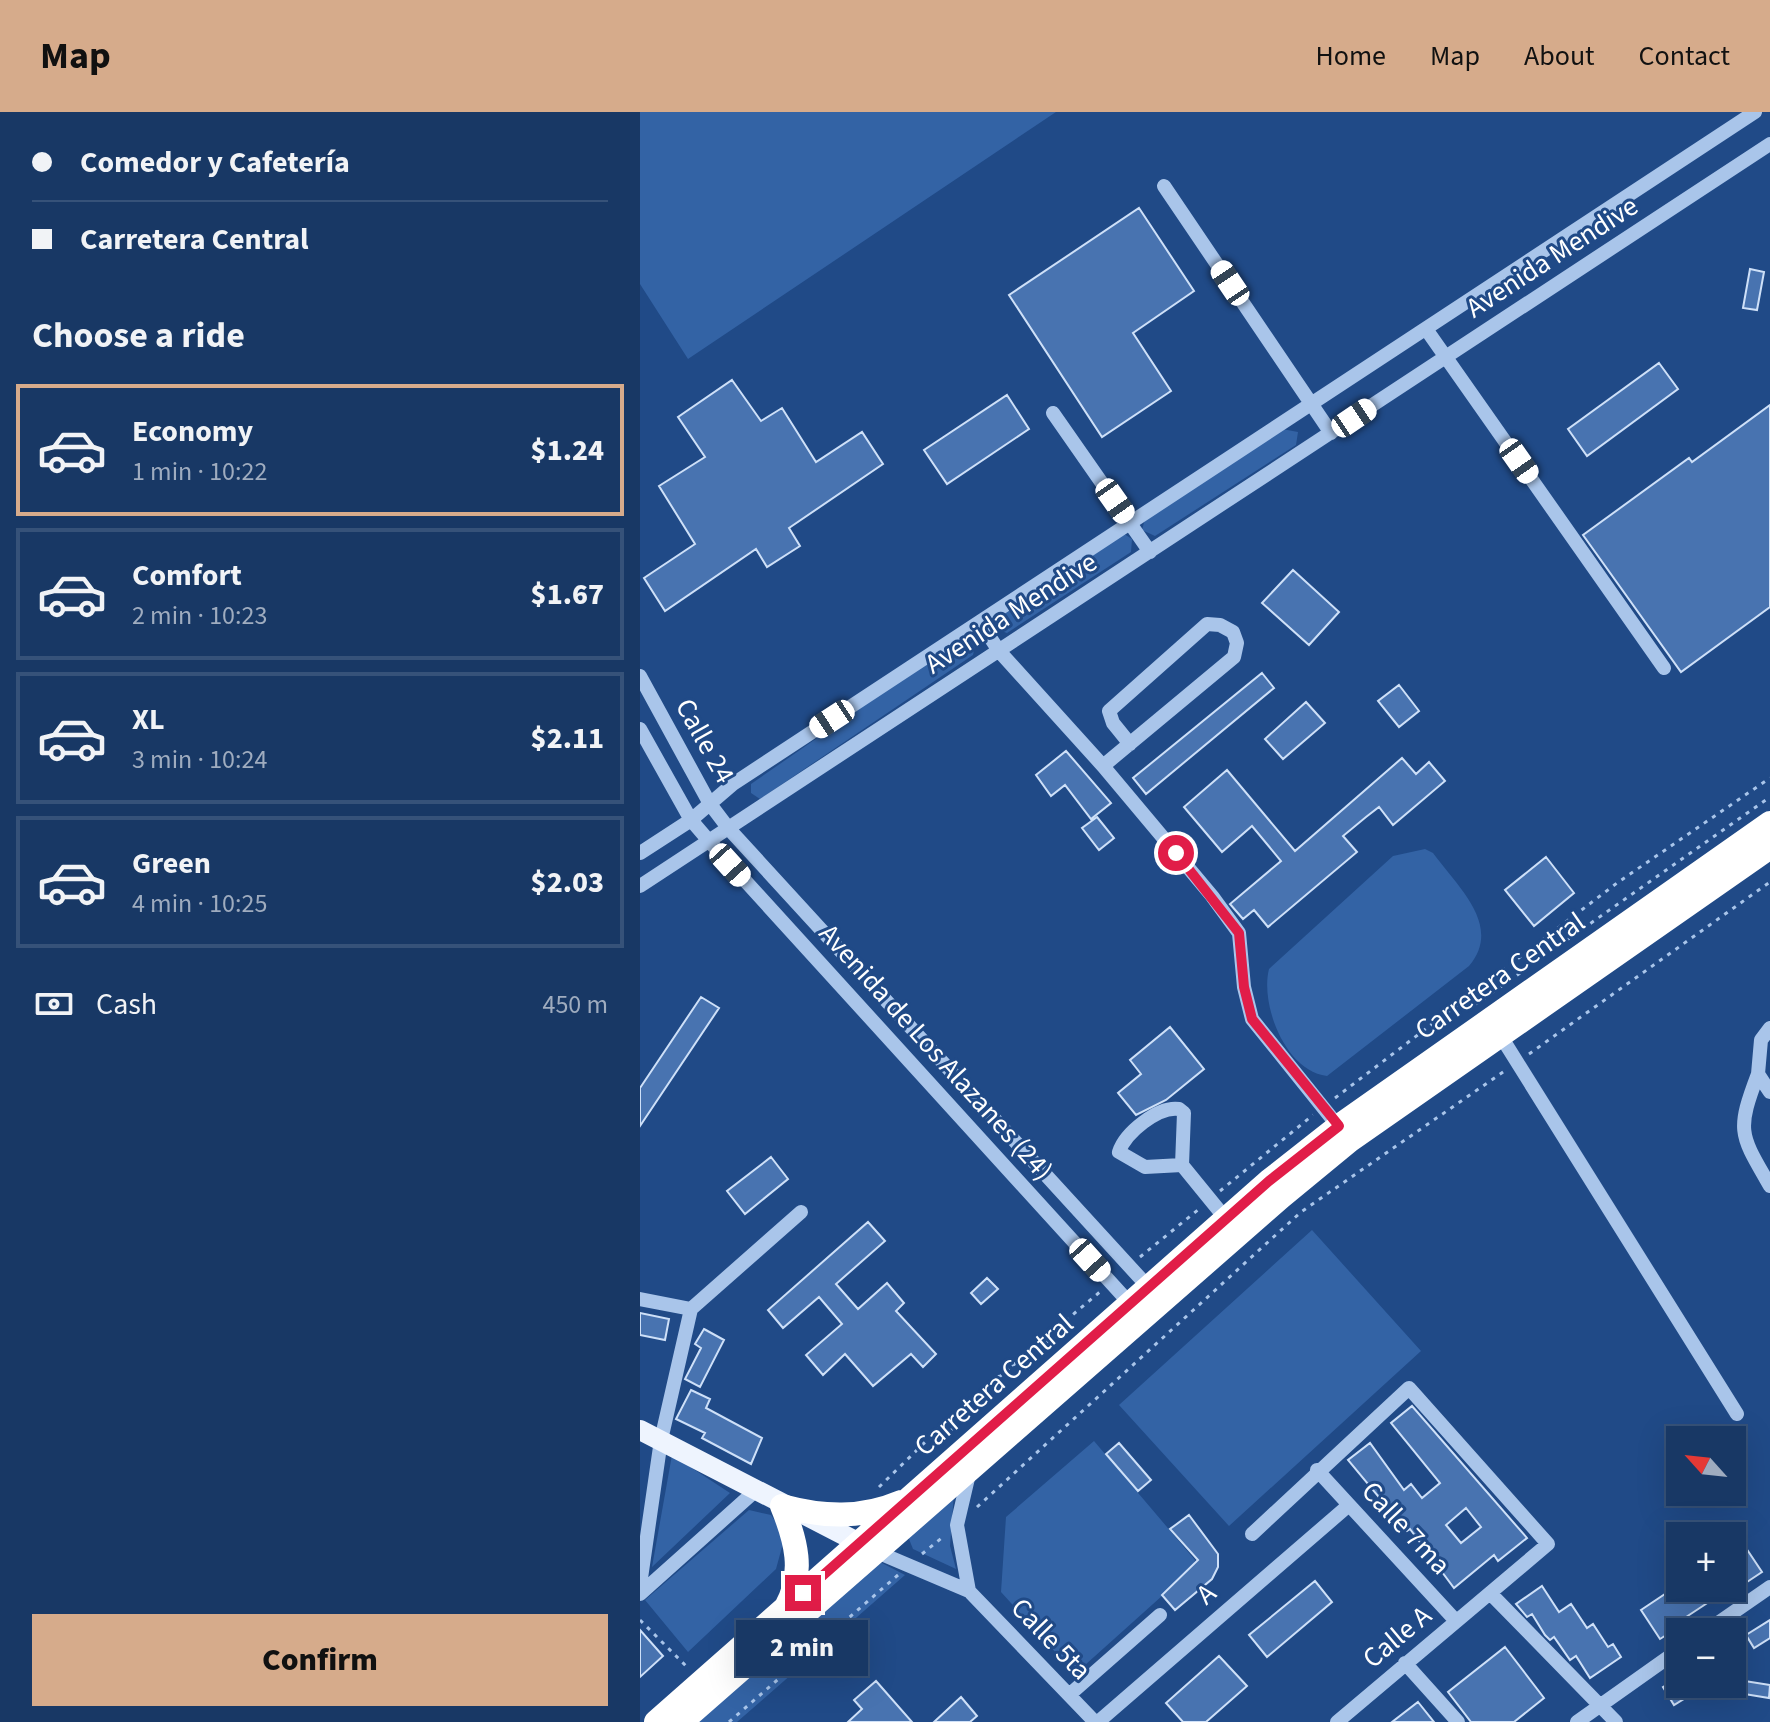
<!DOCTYPE html>
<meta charset="utf-8">
<style>
body{margin:0;font-family:"Source Sans 3",sans-serif;background:#213f6b;color:#f1f3f6;height:100vh;display:flex;flex-direction:column;font-size:30px;white-space:nowrap}
*{box-sizing:border-box;margin:0}
p{font-size:26px;color:#9facbf}
.icon{flex:none;width:44px;height:44px;fill:none;stroke:currentColor;stroke-width:2;stroke-linecap:round;stroke-linejoin:round}
.map{position:relative;flex:1;overflow:hidden}
.side{display:flex;flex-direction:column;background:#183865;width:640px}
.side>*{flex:none}
.hud{display:grid;align-content:center;height:176px;padding:0 32px;background:#183865}
.needle{width:52px;rotate:297deg}
.buttons{position:absolute;left:1026px;top:1314px;display:grid;gap:16px}
.buttons a{display:grid;place-items:center;width:80px;height:80px;border-radius:0px;background:#183865;box-shadow:0 8px 32px #0002,0 0 0 2px #365279;font-size:40px}
.end{position:absolute;width:36px;height:36px;margin:-18px;border:10px solid #e11d48;background:#fff;box-shadow:0 0 0 4px #fff}
.from{border-radius:50%}
.bubble{position:absolute;height:56px;border-radius:0px;background:#183865;box-shadow:0 8px 32px #0002,0 0 0 2px #365279;font-size:26px;font-weight:800;line-height:56px;text-align:center}
.car{position:absolute;width:24px;height:48px;margin:-24px -12px;border-radius:10px;box-shadow:0 0 6px 2px #0007;background:linear-gradient(#fff 24%,#345 0 40%,#fff 0 76%,#345 0 86%,#fff 0)}
.hud b{display:flex;align-items:center;gap:28px;height:76px;font-size:30px}
.hud b+b{border-top:2px solid #365279}
.hud i{width:20px;height:20px;background:#f1f3f6}
ul{padding:0;list-style:none}
li{display:flex;align-items:center;gap:24px;height:132px;margin:0 16px 12px;padding:0 16px;border:4px solid #365279;border-radius:0px}
li div{flex:1}
li b{display:block;font-size:30px}
li em{font-style:normal;font-weight:800}
li.on{border-color:#d6ab8b}
li>.icon{width:72px;height:72px;stroke-width:1.5}
h2{padding:0 32px;font-size:36px;line-height:96px}
.pay{display:flex;align-items:center;gap:20px;height:88px;padding:0 32px;font-size:30px}
.pay p{margin-inline-start:auto}
.button{display:flex;gap:16px;margin-top:auto;padding:16px 32px}
.button a{flex:1;height:92px;border-radius:0px;background:#d6ab8b;color:#111;font-size:32px;font-weight:800;line-height:92px;text-align:center}
header{display:flex;align-items:center;gap:48px;box-sizing:border-box;height:112px;padding:0 40px;background:#d6ab8b;color:#111}
header strong{font-size:38px}
nav{display:flex;gap:44px;margin-inline-start:auto;font-size:28px}
main{display:flex;flex:1;min-height:0}
.map>svg:first-child{display:block}
.green{fill:#3363a5}
.building{fill:#4873b0;stroke:#cee0f8;stroke-width:2;fill-rule:evenodd}
.lines{fill:none;stroke-linecap:round;stroke-linejoin:round}
.path{stroke:#a9c5ea;stroke-width:3;stroke-dasharray:4 6;stroke-linecap:butt}
.minor{stroke:#a9c5ea;stroke-width:14}
.major{stroke:#eef4fe;stroke-width:20}
.highway{stroke:#fff;stroke-width:24}
.route{stroke:#e11d48;stroke-width:10}
.labels{text-anchor:middle;dominant-baseline:central;stroke-width:6;stroke-linejoin:round;paint-order:stroke}
.street-label{font-size:28px;fill:#fff;stroke:#204a87}
</style>
<header>
<strong>Map</strong>
<nav><a>Home</a><a>Map</a><a>About</a><a>Contact</a></nav>
</header>
<main>
<section class="side">
<div class="hud">
<b><i class="from"></i>Comedor y Cafetería</b>
<b><i></i>Carretera Central</b>
</div>
<h2>Choose a ride</h2>
<ul>
<li class="on"><svg class="icon" aria-label="car" viewBox="0 0 24 24"><path d="M5 17H2v-5l4-1 3-4h7l3 4 3 1v5h-3M9 17h6M6 11h13"/><circle cx="7" cy="17" r="2"/><circle cx="17" cy="17" r="2"/></svg><div><b>Economy</b><p>1 min · 10:22</p></div><em>$1.24</em></li>
<li><svg class="icon" aria-label="car" viewBox="0 0 24 24"><path d="M5 17H2v-5l4-1 3-4h7l3 4 3 1v5h-3M9 17h6M6 11h13"/><circle cx="7" cy="17" r="2"/><circle cx="17" cy="17" r="2"/></svg><div><b>Comfort</b><p>2 min · 10:23</p></div><em>$1.67</em></li>
<li><svg class="icon" aria-label="car" viewBox="0 0 24 24"><path d="M5 17H2v-5l4-1 3-4h7l3 4 3 1v5h-3M9 17h6M6 11h13"/><circle cx="7" cy="17" r="2"/><circle cx="17" cy="17" r="2"/></svg><div><b>XL</b><p>3 min · 10:24</p></div><em>$2.11</em></li>
<li><svg class="icon" aria-label="car" viewBox="0 0 24 24"><path d="M5 17H2v-5l4-1 3-4h7l3 4 3 1v5h-3M9 17h6M6 11h13"/><circle cx="7" cy="17" r="2"/><circle cx="17" cy="17" r="2"/></svg><div><b>Green</b><p>4 min · 10:25</p></div><em>$2.03</em></li>
</ul>
<div class="pay"><svg class="icon" aria-label="cash" viewBox="0 0 24 24"><path d="M3 7h18v10H3z"/><circle cx="12" cy="12" r="2"/></svg>Cash<p>450 m</p></div>
<div class="button"><a>Confirm</a></div>
</section>
<div class="map">
<svg width="1130" height="1610" viewBox="0 0 1130 1610">
<rect width="100%" height="100%" fill="#204a87"/>
<path class="green" d="M0 0H416L48 247 0 172Z
M642 317 658 320 656 333 515 424 502 418 505 407Z
M481 420 492 427 491 440 367 521 353 516 357 504Z
M318 528 336 529 333 543 120 687 111 681V672Z
M785 737 793 741C818 775 863 814 829 854L687 964C645 959 620 892 629 857L753 744Z
M672 1118 781 1239 589 1414 479 1293Z
M454 1329 555 1448 552 1457 435 1562 361 1480 366 1405Z
M32 1343 90 1381 12 1455Z
M314 1381 310 1434 316 1457 273 1437 267 1422Z
M109 1398 131 1403 145 1424 136 1457 48 1540 5 1488Z
M240 1450 265 1463 97 1610H50Z"/>
<path class="building" d="M499 96 554 179 493 221 531 279 462 325 369 183Z
M1110 157 1124 160 1117 198 1103 196Z
M1019 251 1038 277 947 344 928 317Z
M92 268 121 309 142 296 176 350 222 320 243 352 149 416 160 434 127 455 116 437 25 499 4 466 55 432 19 374 65 345 38 305Z
M367 283 389 317 307 372 284 338Z
M1130 293V495L1041 560 943 423 1049 346 1052 350Z
M653 458 699 500 669 533 622 491Z
M622 561 634 576 506 682 493 666Z
M759 573 779 599 759 615 738 589Z
M666 590 685 611 643 647 625 627Z
M426 639 471 691 451 707 425 673 411 684 396 663Z
M762 646 776 662 789 650 805 669 753 713 739 695 726 705 703 724 717 740 628 815 614 798 603 807 590 792 641 749 612 714 582 740 544 695 587 658 655 739Z
M457 705 474 726 459 738 442 716Z
M906 745 934 781 894 814 865 778Z
M61 885 79 896 0 1014V976Z
M530 915 564 957 526 988 496 1003 478 981 501 962 490 948Z
M131 1045 148 1067 105 1102 87 1079Z
M228 1110 245 1129 196 1172 218 1197 247 1171 264 1191 256 1199 296 1242 283 1255 271 1242 233 1274 205 1242 183 1263 166 1243 202 1212 179 1185 143 1216 128 1198Z
M347 1166 358 1177 341 1192 331 1181Z
M0 1201 29 1207 25 1228 0 1223Z
M64 1217 84 1228 60 1275 45 1267 61 1236 55 1232Z
M51 1278 70 1287 66 1296 122 1326 111 1352 62 1326 65 1321 36 1307Z
M772 1294 887 1426 858 1449 854 1443 814 1476 770 1417 767 1419 708 1348 730 1331 764 1378 771 1372 782 1386 800 1371 751 1311ZM826 1396 841 1415 821 1431 806 1413Z
M479 1331 511 1368 498 1379 466 1342Z
M549 1403 578 1442V1455L572 1467 535 1498 522 1483 558 1448 530 1417Z
M1100 1427 1122 1460 1092 1480V1433Z
M675 1469 692 1490 627 1545 609 1523Z
M902 1474 919 1500 931 1492 947 1516 953 1512 968 1535 973 1532 981 1545 950 1566 936 1544 930 1548 914 1525 910 1528 905 1523 892 1502 887 1505 876 1492Z
M1034 1476H1090L1037 1511 1039 1515 1020 1527 1001 1498Z
M1130 1508V1526L1114 1536 1106 1523Z
M0 1518 23 1544 0 1565Z
M865 1535 904 1586 874 1610H831L808 1580Z
M579 1544 607 1574 566 1610H543L526 1591Z
M1040 1565V1572H1068L1034 1593 1023 1575Z
M1092 1567 1130 1573 1129 1586 1092 1580Z
M236 1569 272 1610H208L222 1597 214 1588Z
M321 1585 337 1604 330 1610H294Z
M778 1590 794 1610H752Z"/>
<g class="lines">
<path class="path" d="M836 892 1130 685
M889 942 1130 770
M695 986 977 771 1130 666
M580 1079 673 1003
M500 1145 559 1097
M306 1326C334 1284 381 1239 428 1220
M239 1375 314 1302 461 1179
M337 1395 661 1100 866 958
M282 1442 304 1424
M0 1508 47 1555
M89 1610 258 1463"/>
<path class="minor" d="M524 74 691 321
M786 217 1024 556
M413 301 510 440
M340 510 359 539 463 654 572 784 599 821 604 875 612 907 702 1019
M0 564 70 692 89 717 512 1179
M0 617 51 708 69 729 494 1196
M463 654 594 545 597 531 593 520 580 513 567 512 469 599 473 611 490 632
M0 741 51 708 93 672 1115 0
M0 774 1130 32
M1130 916 1121 928 1118 962 1130 980
M857 918 1097 1302
M1118 962C1096 1020 1100 1022 1130 1074
M542 1053 505 1055 479 1040C485 1021 518 994 539 997L544 1001 542 1053 586 1107
M0 1187 51 1197
M51 1197 161 1100
M677 1358 816 1509
M612 1422 769 1276 908 1432 697 1610
M237 1440 329 1479 455 1610
M0 1473 21 1328 51 1197
M329 1479 317 1413 329 1362
M0 1482 114 1380
M851 1482 976 1610
M1065 1520 1130 1475
M765 1551 818 1610
M429 1583 520 1503
M458 1610 709 1393
M937 1610 1040 1537"/>
<path class="major" d="M0 1318 231 1437"/>
<path class="highway" d="M142 1394C183 1405 221 1407 261 1390
M142 1394C156 1428 165 1461 146 1495
M16 1610 629 1069 699 1014 1130 711
M41 1610 641 1085 709 1029 1130 735"/>
</g>
<g class="lines">
<path class="route" d="M163 1481 629 1069 699 1014 612 907 604 875 599 821 536 741"/>
</g>
<g class="labels">
<g class="street-label">
<text transform="translate(912 145) rotate(-33)">Avenida Mendive</text>
<text transform="translate(371 501) rotate(-33)">Avenida Mendive</text>
<text transform="translate(65 629) rotate(61)">Calle 24</text>
<text transform="translate(860 864) rotate(-35)">Carretera Central</text>
<text transform="translate(296 940) rotate(48)">Avenida de Los Alazanes (24)</text>
<text transform="translate(354 1273) rotate(-41)">Carretera Central</text>
<text transform="translate(766 1416) rotate(47)">Calle 7ma</text>
<text transform="translate(566 1482) rotate(-41)">A</text>
<text transform="translate(757 1525) rotate(-40)">Calle A</text>
<text transform="translate(411 1527) rotate(46)">Calle 5ta</text>
</g>
</g>
</svg>
<div class="buttons">
<a><svg class="needle" viewBox="-14 -14 28 28"><path d="M0-13l5 13h-10z" fill="#e53935"/><path d="M0 13l5-13h-10z" fill="#9facbf"/></svg></a>
<a>+</a>
<a>−</a>
</div>
<i class="end from" style="left:536px;top:741px"></i>
<i class="end" style="left:163px;top:1481px"></i>
<div class="bubble" style="left:96px;top:1508px;width:132px">2 min</div>
<i class="car" style="left:590px;top:171px;rotate:326deg"></i>
<i class="car" style="left:714px;top:306px;rotate:56deg"></i>
<i class="car" style="left:879px;top:349px;rotate:145deg"></i>
<i class="car" style="left:475px;top:389px;rotate:145deg"></i>
<i class="car" style="left:192px;top:607px;rotate:237deg"></i>
<i class="car" style="left:90px;top:753px;rotate:138deg"></i>
<i class="car" style="left:450px;top:1148px;rotate:138deg"></i>
</div>
</main>
